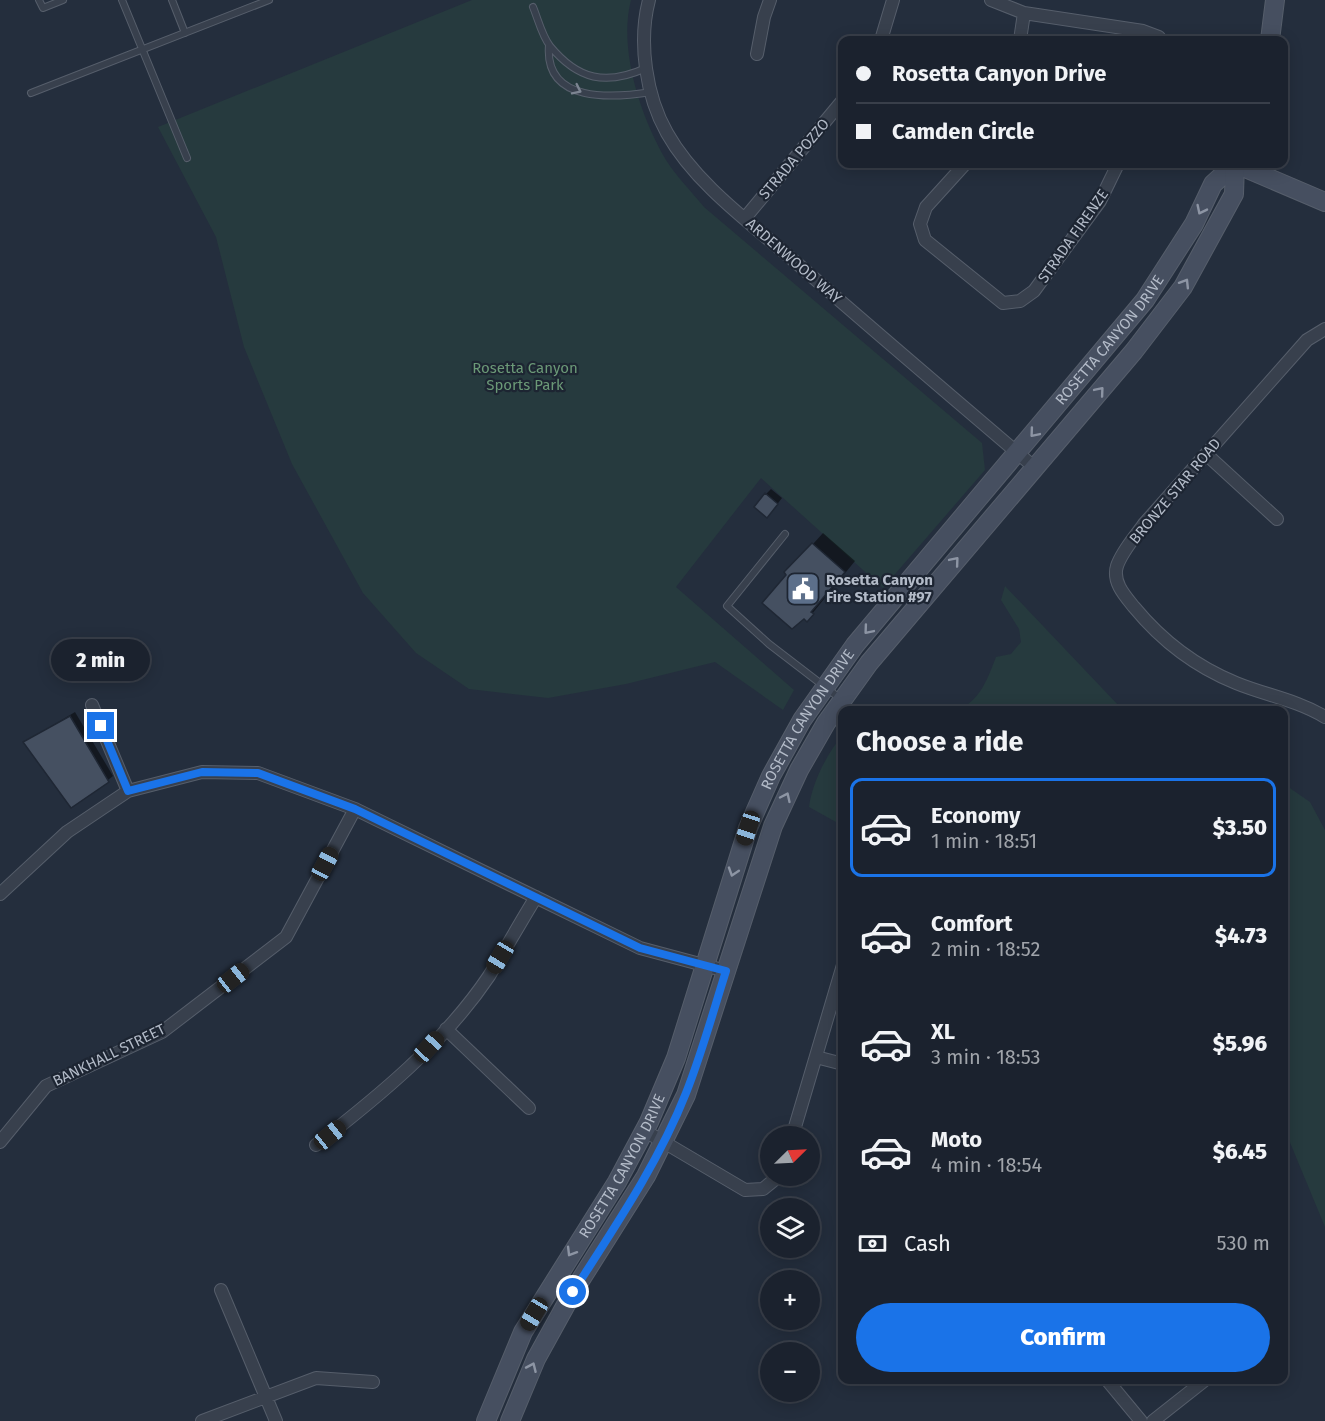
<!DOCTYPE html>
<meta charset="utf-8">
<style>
body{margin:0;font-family:"Fira Sans",sans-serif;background:#282f3a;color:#f1f3f6;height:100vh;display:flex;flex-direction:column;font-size:22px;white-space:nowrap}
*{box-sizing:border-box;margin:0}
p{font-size:20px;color:#a0a4aa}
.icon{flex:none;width:33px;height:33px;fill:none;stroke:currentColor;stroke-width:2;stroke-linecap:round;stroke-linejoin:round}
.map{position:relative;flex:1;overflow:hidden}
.details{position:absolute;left:838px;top:706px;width:450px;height:678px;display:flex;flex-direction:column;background:#1b222e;border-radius:12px;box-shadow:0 3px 15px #0003,0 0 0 2px #393f4a}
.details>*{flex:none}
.banner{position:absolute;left:838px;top:36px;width:450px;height:132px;border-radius:12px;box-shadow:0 3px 15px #0003,0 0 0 2px #393f4a;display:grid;align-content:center;height:132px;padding:0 18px;background:#1b222e}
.needle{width:39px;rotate:66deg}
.controls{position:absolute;left:760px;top:1126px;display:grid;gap:12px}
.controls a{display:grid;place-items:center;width:60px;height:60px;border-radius:50%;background:#1b222e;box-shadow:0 3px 15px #0003,0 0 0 2px #393f4a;font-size:30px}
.end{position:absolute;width:27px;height:27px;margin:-14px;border:8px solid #1a73e8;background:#fff;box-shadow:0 0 0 3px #fff}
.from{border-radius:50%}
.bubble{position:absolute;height:42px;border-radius:21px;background:#1b222e;box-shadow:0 3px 15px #0003,0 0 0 2px #393f4a;font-size:20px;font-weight:800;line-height:42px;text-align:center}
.car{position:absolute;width:18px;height:36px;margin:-18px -9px;border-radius:8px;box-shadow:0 0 4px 2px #0007;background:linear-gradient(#222 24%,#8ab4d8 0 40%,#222 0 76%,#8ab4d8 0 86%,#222 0)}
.banner b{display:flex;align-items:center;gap:21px;height:57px;font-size:22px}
.banner b+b{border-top:2px solid #393f4a}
.banner i{width:15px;height:15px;background:#f1f3f6}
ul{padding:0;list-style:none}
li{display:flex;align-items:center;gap:18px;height:99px;margin:0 12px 9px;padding:0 6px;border:3px solid transparent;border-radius:12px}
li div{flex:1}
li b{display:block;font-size:22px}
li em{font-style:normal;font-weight:800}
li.on{border-color:#1a73e8}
li>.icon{width:54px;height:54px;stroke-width:1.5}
h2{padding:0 18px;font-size:27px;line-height:72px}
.pay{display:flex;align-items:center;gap:15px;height:66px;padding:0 18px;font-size:22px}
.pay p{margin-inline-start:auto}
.action{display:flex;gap:12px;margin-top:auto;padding:12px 18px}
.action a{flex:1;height:69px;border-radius:36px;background:#1a73e8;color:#fff;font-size:24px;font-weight:800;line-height:69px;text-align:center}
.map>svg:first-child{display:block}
.green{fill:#263a3e}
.shadow{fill:#0007}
.building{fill:#455061;stroke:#1f2734;stroke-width:1.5}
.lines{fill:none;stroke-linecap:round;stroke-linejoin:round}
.lane-casing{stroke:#565e6b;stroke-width:8}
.street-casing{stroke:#565e6b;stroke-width:14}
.secondary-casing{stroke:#565e6b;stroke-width:20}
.lane{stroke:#38404d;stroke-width:6}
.street{stroke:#38404d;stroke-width:12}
.secondary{stroke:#464f60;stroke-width:18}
.oneway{stroke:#7c8491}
.oneway2{stroke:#8d95a4}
.route{stroke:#1a73e8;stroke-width:8}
.labels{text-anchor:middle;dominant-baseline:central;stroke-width:4.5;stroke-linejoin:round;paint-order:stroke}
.street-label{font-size:15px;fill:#b3bbc8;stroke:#1d2532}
.park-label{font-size:15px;fill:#6b9977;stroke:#1d2532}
.poi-label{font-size:15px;font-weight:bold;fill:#b3bbc8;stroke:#1d2532;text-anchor:start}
</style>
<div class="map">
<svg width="1325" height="1421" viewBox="0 0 1325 1421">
<rect width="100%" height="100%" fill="#242e3d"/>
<path class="green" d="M472 0H631C618 49 641 118 666 160 676 176 691 191 704 207L982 443 985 470 883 588 761 478 676 587 794 690 783 710 715 662 626 684 548 698 469 689 416 653 363 593 292 464 244 347 216 237 158 127Z
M1005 586 1120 707 1126 711H955C980 702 987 680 996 657L1011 654 1021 642 1019 629 1001 600Z
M843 735V819L836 822 809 807C812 783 827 753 843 735Z
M1284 784 1310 802 1325 830V1227L1284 1128Z"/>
<path class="shadow" d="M771 489 782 498 772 511 766 494Z
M823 533 855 561 807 620 813 544Z
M75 712 113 776 108 780 25 742Z"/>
<path class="building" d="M765 493 778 504 767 518 754 507Z
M812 543 845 572 811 612 814 614 807 622 804 619 792 629 762 603 786 575 784 572Z
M70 716 109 782 71 808 23 742Z"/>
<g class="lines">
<defs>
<path id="lane" d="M39 0 43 8 63 0
M122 0 187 158
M172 0 185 33
M533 7C538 19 542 36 550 46 578 80 606 86 646 68
M549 45C544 104 613 98 652 92
M31 93 269 0
M785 534 727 606 769 644 842 700"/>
<path id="street" d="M649 0C638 42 646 96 667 133 695 183 749 222 792 259 872 329 953 398 1034 467
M991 0 1024 13 1143 31 1159 37 1158 40
M881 40 893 0
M1020 40 1024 13
M757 54 764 17 770 0
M965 164 926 207 920 224 925 240 1003 303 1020 301 1034 291 1100 201 1118 164
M745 218 843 100
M1325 329 1307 340 1144 524C1135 537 1122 551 1117 566 1112 582 1125 596 1134 607 1162 641 1194 666 1236 683 1265 695 1297 700 1325 717
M1206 454 1277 519
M92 705 128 791
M0 894 67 832 128 791 202 772 258 773 355 809 640 948 726 971
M446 1029 529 1108
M816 1057 843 1064
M645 1131 745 1190 763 1189 779 1176
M792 1137 843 965
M0 1142 46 1086 162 1032 286 937 355 809
M316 1145C379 1096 444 1043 489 976 505 950 520 923 536 897
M221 1290 276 1421
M1107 1380 1141 1421
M202 1421 316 1378 373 1382
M1153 1421 1205 1380"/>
<g id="secondary">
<path d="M1270 40 1275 0"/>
<path d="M1236 164 1325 202"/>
<path id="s1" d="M486 1421 523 1332 617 1182 649 1122 676 1058 748 828 771 776 802 720 855 645 1145 300 1194 224 1213 184 1235 164"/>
<path d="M510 1421 536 1359 573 1292 646 1176 686 1095 773 826 799 770 826 723 869 663 1134 351 1183 287 1234 194 1235 164"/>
</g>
</defs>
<use href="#lane" class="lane-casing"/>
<use href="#street" class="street-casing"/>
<use href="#secondary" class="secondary-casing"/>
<use href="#lane" class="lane"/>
<use href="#street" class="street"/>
<use href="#secondary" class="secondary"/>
</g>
<defs><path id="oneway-chevron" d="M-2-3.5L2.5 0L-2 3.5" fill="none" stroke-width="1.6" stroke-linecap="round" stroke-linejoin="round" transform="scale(1.5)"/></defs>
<use class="oneway" href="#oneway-chevron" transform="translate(577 90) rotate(26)"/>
<g class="oneway2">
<use href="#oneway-chevron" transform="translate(1201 210) rotate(116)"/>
<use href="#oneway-chevron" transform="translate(1185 283) rotate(-58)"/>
<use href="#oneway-chevron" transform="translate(1100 391) rotate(-50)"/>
<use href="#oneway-chevron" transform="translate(1034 433) rotate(130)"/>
<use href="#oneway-chevron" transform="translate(955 561) rotate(-50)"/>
<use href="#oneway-chevron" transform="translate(868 630) rotate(130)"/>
<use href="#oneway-chevron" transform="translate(786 797) rotate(-65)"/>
<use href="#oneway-chevron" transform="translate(733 872) rotate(108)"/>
<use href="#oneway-chevron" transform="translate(571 1252) rotate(121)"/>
<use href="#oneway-chevron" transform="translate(532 1367) rotate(-66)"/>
</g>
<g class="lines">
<path class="route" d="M101 726 128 791 202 772 258 773 355 809 640 948 726 971C713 1012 702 1053 686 1093 658 1164 614 1228 573 1292"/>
</g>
<defs>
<symbol id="civic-square" viewBox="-11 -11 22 22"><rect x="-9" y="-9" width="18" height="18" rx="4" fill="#5c6f8a" stroke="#1d2532"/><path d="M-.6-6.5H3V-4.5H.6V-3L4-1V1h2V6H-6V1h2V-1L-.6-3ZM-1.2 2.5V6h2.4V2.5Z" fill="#fff"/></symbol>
</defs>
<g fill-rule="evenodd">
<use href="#civic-square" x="784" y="570" width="38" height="38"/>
</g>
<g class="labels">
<g class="street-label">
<text transform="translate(794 159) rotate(-50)">STRADA POZZO</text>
<text transform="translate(1073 236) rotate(-55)">STRADA FIRENZE</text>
<text transform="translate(794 261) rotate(41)">ARDENWOOD WAY</text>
<text stroke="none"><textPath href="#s1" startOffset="1262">ROSETTA CANYON DRIVE</textPath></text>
<text transform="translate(1175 491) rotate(-50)">BRONZE STAR ROAD</text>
<text stroke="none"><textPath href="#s1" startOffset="776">ROSETTA CANYON DRIVE</textPath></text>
<text transform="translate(109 1055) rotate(-26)">BANKHALL STREET</text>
<text stroke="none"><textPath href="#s1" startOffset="290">ROSETTA CANYON DRIVE</textPath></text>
</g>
<g class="park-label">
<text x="525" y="368">Rosetta Canyon<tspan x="525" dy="17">Sports Park</tspan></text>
</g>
<g class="poi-label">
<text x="826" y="580">Rosetta Canyon<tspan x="826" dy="17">Fire Station #97</tspan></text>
</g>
</g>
</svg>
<div class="controls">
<a><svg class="needle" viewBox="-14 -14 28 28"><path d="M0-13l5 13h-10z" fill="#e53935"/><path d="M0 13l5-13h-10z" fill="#a0a4aa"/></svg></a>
<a><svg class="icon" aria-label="layers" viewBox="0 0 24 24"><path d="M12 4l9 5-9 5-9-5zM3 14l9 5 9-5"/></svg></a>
<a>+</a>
<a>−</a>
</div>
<i class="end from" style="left:573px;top:1292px"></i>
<i class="end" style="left:101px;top:726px"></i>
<div class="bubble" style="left:51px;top:639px;width:99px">2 min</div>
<i class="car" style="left:748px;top:828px;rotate:198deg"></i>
<i class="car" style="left:325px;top:864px;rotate:28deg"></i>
<i class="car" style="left:500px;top:957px;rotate:211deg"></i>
<i class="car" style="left:233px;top:978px;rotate:52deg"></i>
<i class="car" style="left:429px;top:1047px;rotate:43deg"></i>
<i class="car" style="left:330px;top:1135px;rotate:51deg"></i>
<i class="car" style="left:534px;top:1314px;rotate:211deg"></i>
<div class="banner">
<b><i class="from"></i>Rosetta Canyon Drive</b>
<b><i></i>Camden Circle</b>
</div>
<section class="details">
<h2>Choose a ride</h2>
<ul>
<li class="on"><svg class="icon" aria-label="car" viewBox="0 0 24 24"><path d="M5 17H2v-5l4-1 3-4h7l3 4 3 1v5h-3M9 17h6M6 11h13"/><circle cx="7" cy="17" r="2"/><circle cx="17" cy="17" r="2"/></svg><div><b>Economy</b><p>1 min · 18:51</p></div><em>$3.50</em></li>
<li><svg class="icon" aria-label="car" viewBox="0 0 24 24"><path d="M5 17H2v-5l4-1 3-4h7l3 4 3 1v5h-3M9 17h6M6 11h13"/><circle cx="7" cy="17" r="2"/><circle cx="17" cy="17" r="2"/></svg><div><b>Comfort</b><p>2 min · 18:52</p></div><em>$4.73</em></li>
<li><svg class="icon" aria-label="car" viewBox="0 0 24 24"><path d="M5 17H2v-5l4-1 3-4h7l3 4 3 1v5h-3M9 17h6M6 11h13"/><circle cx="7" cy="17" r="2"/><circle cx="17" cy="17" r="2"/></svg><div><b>XL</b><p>3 min · 18:53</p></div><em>$5.96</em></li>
<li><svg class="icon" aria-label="car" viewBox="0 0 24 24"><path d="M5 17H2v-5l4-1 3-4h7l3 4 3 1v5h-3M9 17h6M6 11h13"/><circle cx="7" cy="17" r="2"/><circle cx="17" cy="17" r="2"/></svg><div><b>Moto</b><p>4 min · 18:54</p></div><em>$6.45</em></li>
</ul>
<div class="pay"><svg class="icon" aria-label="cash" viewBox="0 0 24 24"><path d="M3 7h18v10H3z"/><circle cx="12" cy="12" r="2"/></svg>Cash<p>530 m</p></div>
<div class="action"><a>Confirm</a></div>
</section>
</div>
